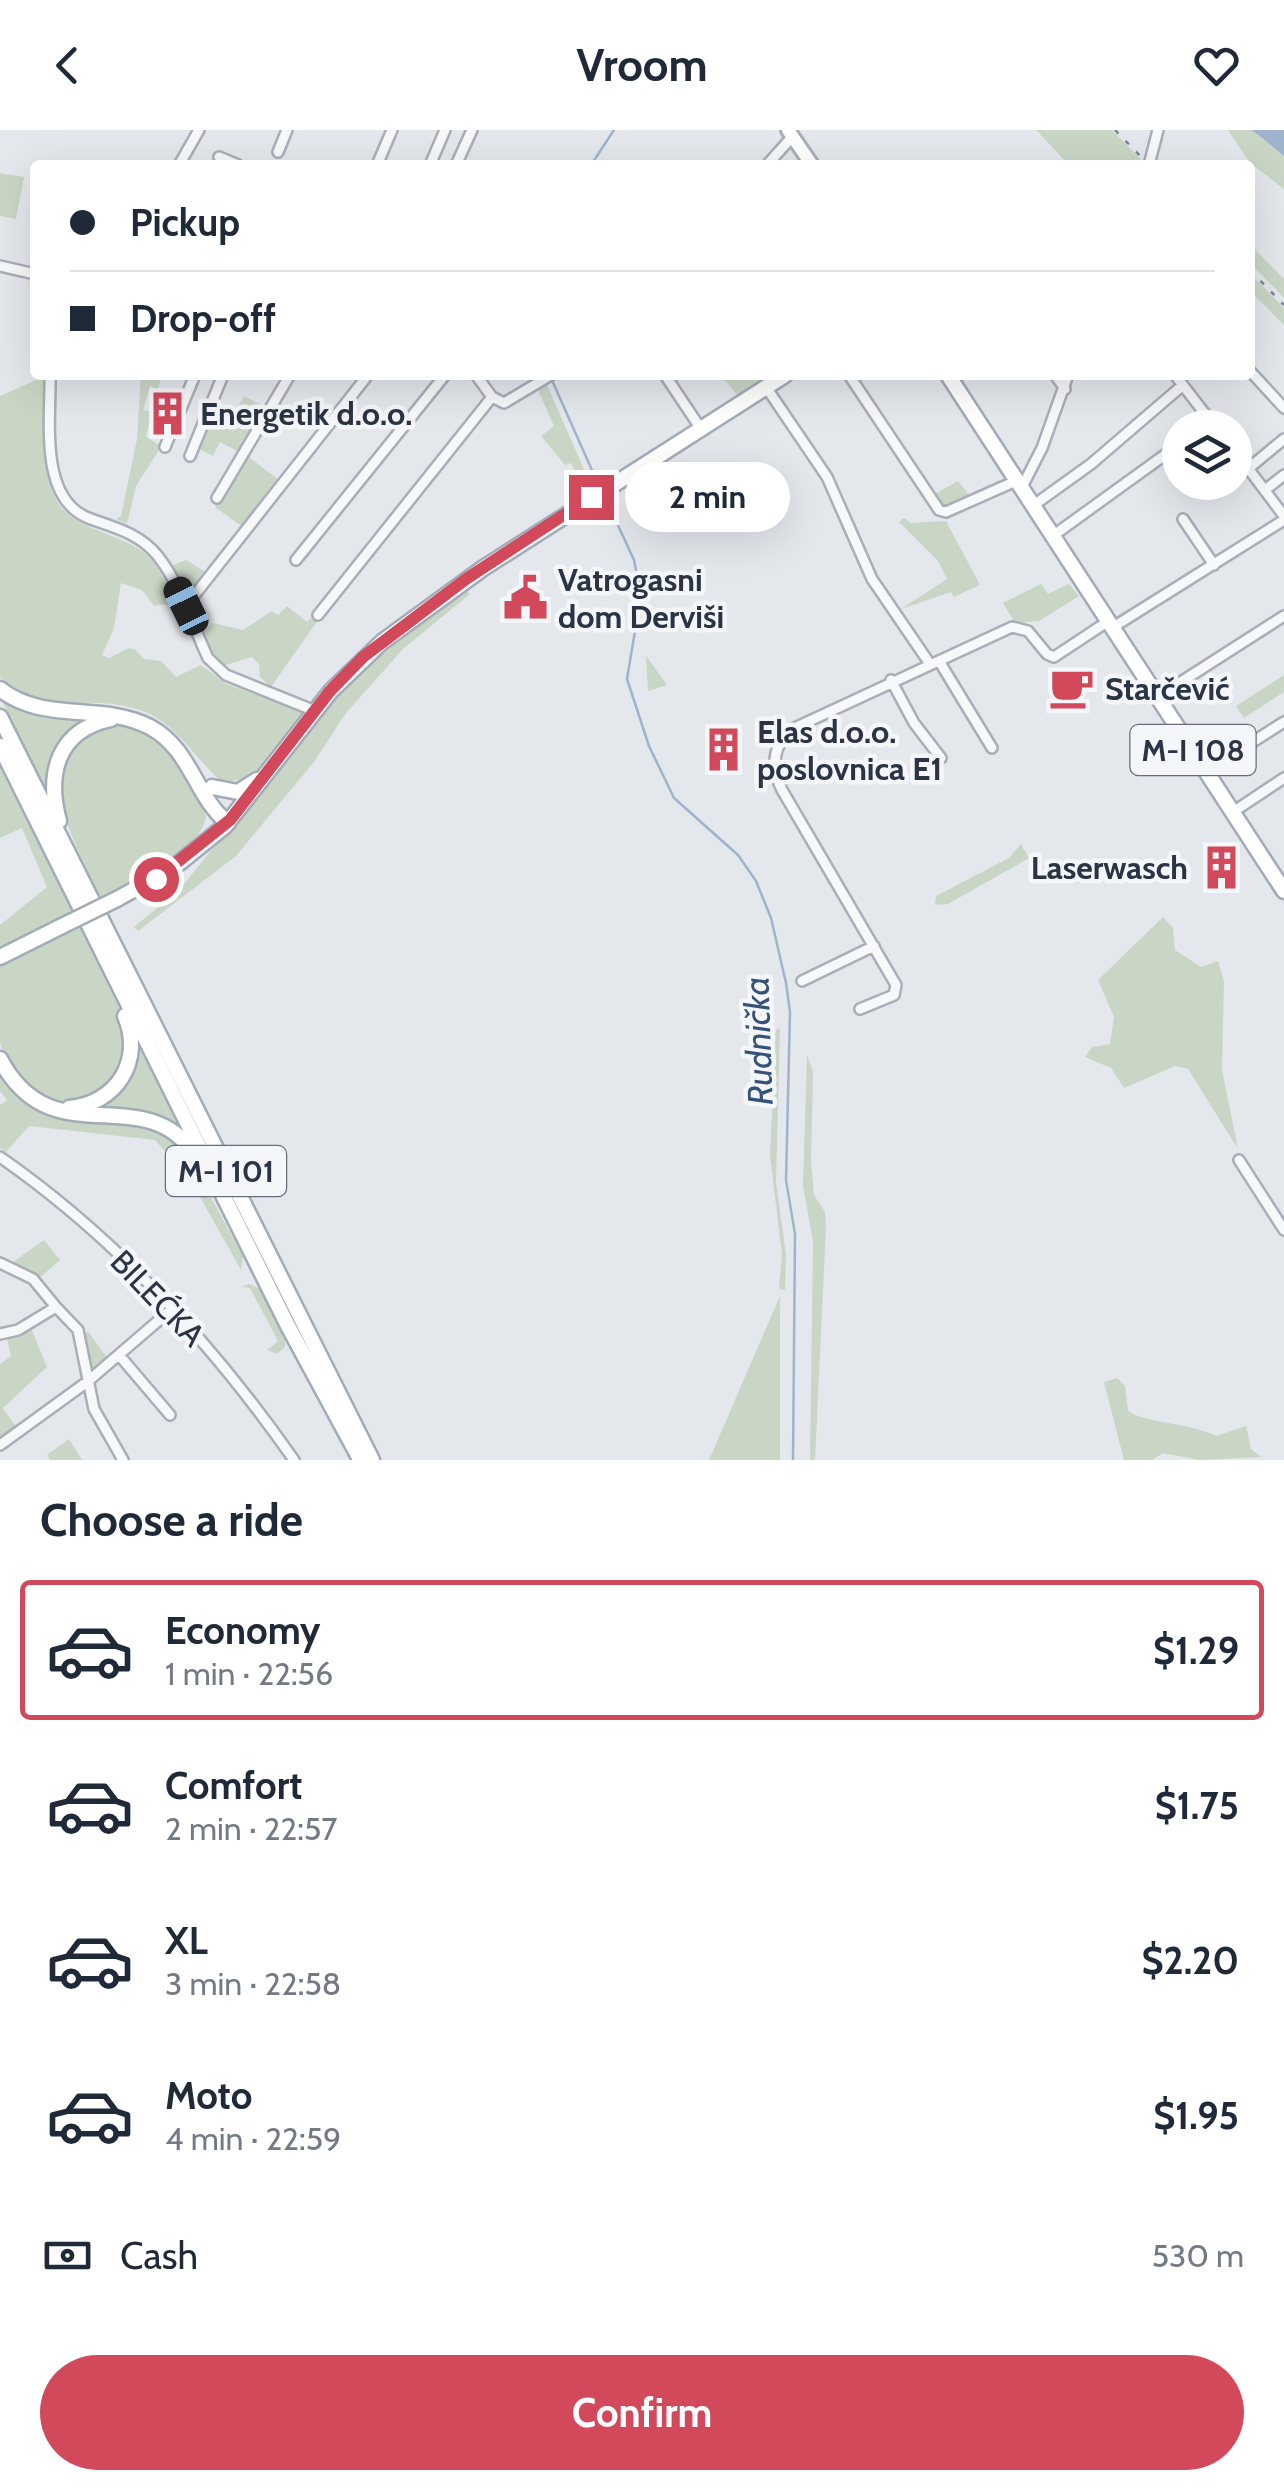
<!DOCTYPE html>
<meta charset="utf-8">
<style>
body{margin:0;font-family:Cabin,sans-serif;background:#f6f6f7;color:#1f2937;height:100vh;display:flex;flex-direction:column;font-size:38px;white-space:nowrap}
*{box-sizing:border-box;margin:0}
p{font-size:32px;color:#747a83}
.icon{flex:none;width:55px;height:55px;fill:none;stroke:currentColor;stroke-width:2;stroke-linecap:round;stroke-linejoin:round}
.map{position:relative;height:1330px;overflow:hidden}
.sheet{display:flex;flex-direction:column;background:#fff;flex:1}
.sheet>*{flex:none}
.top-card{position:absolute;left:30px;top:30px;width:1225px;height:220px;border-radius:10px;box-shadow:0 10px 40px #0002;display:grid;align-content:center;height:220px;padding:0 40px;background:#fff}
.controls{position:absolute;left:1162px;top:280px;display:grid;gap:20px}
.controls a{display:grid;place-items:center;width:90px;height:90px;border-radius:50%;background:#fff;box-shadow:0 10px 40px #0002;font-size:50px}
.end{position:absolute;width:45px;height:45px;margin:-22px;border:12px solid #d1495b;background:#fff;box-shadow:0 0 0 5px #fff}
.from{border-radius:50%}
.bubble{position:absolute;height:70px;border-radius:35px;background:#fff;box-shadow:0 10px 40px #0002;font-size:32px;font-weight:700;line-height:70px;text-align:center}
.car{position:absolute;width:30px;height:60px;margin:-30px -15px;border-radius:12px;box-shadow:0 0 8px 2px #0007;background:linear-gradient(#222 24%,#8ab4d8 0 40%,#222 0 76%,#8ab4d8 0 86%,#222 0)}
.top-card b{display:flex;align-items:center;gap:35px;height:95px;font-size:38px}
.top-card b+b{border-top:2px solid #e0e1e3}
.top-card i{width:25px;height:25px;background:#1f2937}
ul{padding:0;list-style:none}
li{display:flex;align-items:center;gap:30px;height:140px;margin:0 20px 15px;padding:0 20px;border:5px solid transparent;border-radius:10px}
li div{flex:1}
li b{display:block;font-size:38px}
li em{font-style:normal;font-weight:700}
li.selected{border-color:#d1495b}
li>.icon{width:90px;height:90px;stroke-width:1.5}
h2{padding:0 40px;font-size:45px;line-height:120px}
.pay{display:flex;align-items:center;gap:25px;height:110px;padding:0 40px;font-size:38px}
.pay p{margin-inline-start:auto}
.primary-button{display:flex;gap:20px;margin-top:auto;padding:20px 40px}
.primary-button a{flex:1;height:115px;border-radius:60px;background:#d1495b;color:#fff;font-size:40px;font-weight:700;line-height:115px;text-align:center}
header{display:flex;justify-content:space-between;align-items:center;height:130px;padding:0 40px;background:#fff;font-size:45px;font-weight:700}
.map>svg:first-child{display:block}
.green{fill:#c9d6c5}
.water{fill:#9fb4cc}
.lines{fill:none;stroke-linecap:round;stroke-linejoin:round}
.stream{stroke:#9fb4cc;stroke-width:2.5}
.street-casing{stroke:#a9aeb7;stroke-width:14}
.secondary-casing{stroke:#a9aeb7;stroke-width:18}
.primary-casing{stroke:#a3abb8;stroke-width:19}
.street{stroke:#f7f8fa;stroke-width:9}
.secondary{stroke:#fff;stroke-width:12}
.primary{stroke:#fff;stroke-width:14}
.rail{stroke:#7d8696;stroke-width:2.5;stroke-dasharray:5 10;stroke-linecap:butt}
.primary-bridge-casing{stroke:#a3abb8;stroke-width:19;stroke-linecap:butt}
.primary-bridge{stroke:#fff;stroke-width:14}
.route{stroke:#d1495b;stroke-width:12}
.labels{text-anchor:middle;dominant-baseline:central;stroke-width:9;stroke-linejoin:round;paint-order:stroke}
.shield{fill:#f4f6f9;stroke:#676e7b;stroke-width:2.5}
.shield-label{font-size:30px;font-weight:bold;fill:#2b3445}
.poi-label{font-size:32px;font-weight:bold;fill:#2b3445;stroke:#f4f6f9;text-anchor:start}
.street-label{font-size:32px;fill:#2b3445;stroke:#f4f6f9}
.water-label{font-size:35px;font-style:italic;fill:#34527a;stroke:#f4f6f9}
</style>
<header><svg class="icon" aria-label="back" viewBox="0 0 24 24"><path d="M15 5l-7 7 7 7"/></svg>Vroom<svg class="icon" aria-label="heart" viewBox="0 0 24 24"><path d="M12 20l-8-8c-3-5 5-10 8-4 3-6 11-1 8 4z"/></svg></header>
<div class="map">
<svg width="1284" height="1330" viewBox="0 0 1284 1330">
<rect width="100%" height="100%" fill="#e4e7ec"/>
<path class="green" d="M1036 0H1112L1146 35H1069Z
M1228 0H1252L1284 26V59L1250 33Z
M0 43 24 47 16 89 0 86Z
M1250 114 1284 149V168L1250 133Z
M1250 143 1284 178V195L1250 161Z
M141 245H162L158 259 150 256 143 280 152 282 146 306 161 317 136 356 127 394 116 389 121 386 137 309Z
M729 245H762L768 251 739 267 724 249Z
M45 246C45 283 39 327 53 363 67 402 119 400 148 426 160 437 167 458 175 473L154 476 142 460 121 453 114 498 102 525 109 528 129 518 136 520 144 529 161 531 176 547 201 535 226 554 301 581V589L249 649 222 652C193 627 173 587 133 578 78 564 51 588 0 547V266Z
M547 255 593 360 586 364 571 333 565 335 541 306 554 296 538 260Z
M244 266 266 277 239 322 220 312 213 326 195 317 209 285 228 295Z
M245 324 279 350 244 398 215 377Z
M958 351 970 366 944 376 933 365Z
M904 388 911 393 946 391 980 455 954 467 951 462 901 479 947 449 938 431 899 392Z
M186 430 209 444 187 468 171 436Z
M1041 454 1048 464 1069 454 1079 466 1039 491 1015 493 1003 473Z
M465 458 470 464 403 519 346 583 314 632 236 726 138 801 134 797 180 759 359 537Z
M287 476 307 492 313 486 318 490 271 557 260 547 259 534 252 527 219 537 212 531 205 501 213 493 243 500 272 481 278 485Z
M646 525 647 527 667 555 648 561Z
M1284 545V562L1244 588 1236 576Z
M0 567 98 587 80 596 48 662Z
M125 593C162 608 198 648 206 688 195 728 134 752 101 768 72 708 11 603 125 593Z
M0 630 74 781 0 817V795L47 757 22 698 0 708Z
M1021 714 1029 728 948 774 935 775 936 766 1009 728Z
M1163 787 1173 798 1175 820 1201 837 1218 831 1224 851 1222 940 1238 1019 1188 939 1175 936 1124 958 1111 938 1085 927 1092 917 1110 914 1114 887 1098 850Z
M80 794C92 821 123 872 125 899 131 1003 15 988 0 911 0 888 0 859 0 834Z
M780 898 776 1052 786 1125 785 1160 779 1159 782 1125 770 1025 776 900Z
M138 909 190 1011 89 978 98 974Z
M807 925 813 942 811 1032 814 1065 825 1082 826 1097 815 1330H810L813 1112 803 1055Z
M0 936 14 959 45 982 156 995 192 1028 189 1049 155 1010 29 996 6 1022 0 1018V975L7 970 0 961Z
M202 1051 243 1126 241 1140 192 1053Z
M44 1110 60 1130 38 1149 12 1133Z
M249 1154 265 1161 285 1205V1217L277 1224 267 1220 278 1211 250 1158 242 1157Z
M780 1166V1330H709Z
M31 1198 47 1237 3 1278 17 1298 0 1310V1234L11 1226 7 1208Z
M88 1201 107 1228 90 1242 83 1206Z
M1117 1248 1125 1256 1128 1281C1145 1293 1191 1293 1216 1306L1246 1296 1251 1319 1261 1327 1199 1330 1163 1323 1152 1330H1124L1104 1252Z
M69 1309 82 1330H50L47 1325Z"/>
<path class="water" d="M1252 0H1284V26Z"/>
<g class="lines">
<path class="stream" d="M591 35 614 0
M551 248 599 356
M604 365 634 430 641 465 627 549 649 616 674 668 738 725 756 751 771 788 786 853 790 882 786 1050 795 1104 793 1330"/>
<defs>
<path id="street" d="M278 22 287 0
M219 27 238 35
M179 35 199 0
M377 35 392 0
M430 35 445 0
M456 35 472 0
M767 35 792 7
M1149 35 1158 0
M0 136 35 144
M1250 241 1284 278
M50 245C51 290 38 371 91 389 116 398 140 404 157 425 181 455 192 494 208 528L226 545 315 581
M476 245 492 267 504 273 551 245
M665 245 701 299
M849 245 939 380 946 382 1018 350
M1055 245 1065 259
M1175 245 1216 298
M766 257 827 347 872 449 930 534
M165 317 195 245
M1235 321 1284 386
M190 326 223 245
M1249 338 1284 309
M1022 357 1042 318 1068 245
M1265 360 1284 345
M217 368 290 245
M1034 375 1091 334 1183 255
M1183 389 1214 435
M1054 405 1180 314
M296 430 445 245
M186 476 368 245
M318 485 492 267
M1115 496 1284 390
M939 531 992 618
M891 550 914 593 941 628
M1159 566 1284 486
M1207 641 1284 592
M1233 682 1284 648
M802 851 874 816
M860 879 894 865 896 855 782 660C771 638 772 618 790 600L1012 497 1028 501 1047 524 1054 527 1110 490
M0 1027C115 1107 214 1216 294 1330
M1239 1030 1284 1100
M0 1133 33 1149 56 1177
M0 1204 18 1200 56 1177 78 1200 94 1279 123 1330
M119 1225 170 1285
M0 1315 87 1252 172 1179"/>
<path id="secondary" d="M788 0 812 35"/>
<path id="primary" d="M948 245 1284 761
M0 559C44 594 102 572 150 597 192 620 195 667 228 693
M0 587 372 1330
M0 616 288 1196 360 1329
M212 657 238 662 257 650
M59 691C46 643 58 600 111 589
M117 769 173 738 225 696 331 561 382 512 482 439 785 245
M0 827 60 797
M0 929C52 1028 141 948 194 1023
M69 978C116 974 144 931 125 886"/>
</defs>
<use href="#street" class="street-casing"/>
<use href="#secondary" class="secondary-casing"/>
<use href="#primary" class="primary-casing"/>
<use href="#street" class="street"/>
<use href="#secondary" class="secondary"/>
<use href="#primary" class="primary"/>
<path class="rail" d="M1115 0 1149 35
M1250 140 1284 175"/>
<defs>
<path id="primary-bridge" d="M60 797 117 769"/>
</defs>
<use href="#primary-bridge" class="primary-bridge-casing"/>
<use href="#primary-bridge" class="primary-bridge"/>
</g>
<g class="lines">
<path class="route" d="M156 749 230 690 330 561 363 527 466 449 591 367"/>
</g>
<defs>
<symbol id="building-bare" viewBox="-9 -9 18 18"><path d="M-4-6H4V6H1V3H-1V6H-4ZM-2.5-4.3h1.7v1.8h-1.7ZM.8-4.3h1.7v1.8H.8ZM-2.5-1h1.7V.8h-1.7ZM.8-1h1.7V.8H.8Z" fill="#d1495b" stroke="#f4f6f9" stroke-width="2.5" paint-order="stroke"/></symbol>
<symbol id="civic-bare" viewBox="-9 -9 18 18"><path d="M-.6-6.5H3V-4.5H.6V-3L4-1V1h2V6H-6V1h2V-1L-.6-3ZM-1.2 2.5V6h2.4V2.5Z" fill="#d1495b" stroke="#f4f6f9" stroke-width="2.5" paint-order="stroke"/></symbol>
<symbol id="cafe-bare" viewBox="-9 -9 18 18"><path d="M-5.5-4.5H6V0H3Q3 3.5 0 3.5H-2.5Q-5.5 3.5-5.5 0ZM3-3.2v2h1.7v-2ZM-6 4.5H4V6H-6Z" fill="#d1495b" stroke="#f4f6f9" stroke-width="2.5" paint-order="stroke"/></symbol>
</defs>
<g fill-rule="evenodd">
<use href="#building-bare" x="136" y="252" width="63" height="63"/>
<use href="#civic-bare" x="494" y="436" width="63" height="63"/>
<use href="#cafe-bare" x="1040" y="526" width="63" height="63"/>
<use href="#building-bare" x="692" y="588" width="63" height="63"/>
<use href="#building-bare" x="1190" y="706" width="63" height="63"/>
</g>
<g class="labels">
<g class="shield">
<rect x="1130.5" y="595" width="125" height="50" rx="8"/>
<rect x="166" y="1016" width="120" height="50" rx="8"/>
</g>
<g class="shield-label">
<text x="1193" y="620">M-I 108</text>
<text x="226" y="1041">M-I 101</text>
</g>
<g class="poi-label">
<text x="200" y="283">Energetik d.o.o.</text>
<text x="558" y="449">Vatrogasni<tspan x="558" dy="37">dom Derviši</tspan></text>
<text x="1105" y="558">Starčević</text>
<text x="757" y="601">Elas d.o.o.<tspan x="757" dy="37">poslovnica E1</tspan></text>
<text x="1188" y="737" text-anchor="end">Laserwasch</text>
</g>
<g class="street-label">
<text transform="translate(158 1168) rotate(46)">BILEĆKA</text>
</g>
<g class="water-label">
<text transform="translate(758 911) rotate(-92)">Rudnička</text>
</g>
</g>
</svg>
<div class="controls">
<a><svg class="icon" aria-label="layers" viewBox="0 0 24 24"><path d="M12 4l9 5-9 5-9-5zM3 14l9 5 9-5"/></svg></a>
</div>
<i class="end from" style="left:156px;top:749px"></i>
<i class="end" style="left:591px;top:367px"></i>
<div class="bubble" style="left:625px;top:332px;width:165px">2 min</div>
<i class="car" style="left:186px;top:476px;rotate:334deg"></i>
<div class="top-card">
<b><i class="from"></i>Pickup</b>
<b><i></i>Drop-off</b>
</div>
</div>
<section class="sheet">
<h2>Choose a ride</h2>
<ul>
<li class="selected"><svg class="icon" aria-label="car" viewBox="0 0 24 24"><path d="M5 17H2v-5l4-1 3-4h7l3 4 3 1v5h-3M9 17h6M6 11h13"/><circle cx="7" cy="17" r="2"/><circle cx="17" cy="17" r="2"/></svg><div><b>Economy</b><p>1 min · 22:56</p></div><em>$1.29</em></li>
<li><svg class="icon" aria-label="car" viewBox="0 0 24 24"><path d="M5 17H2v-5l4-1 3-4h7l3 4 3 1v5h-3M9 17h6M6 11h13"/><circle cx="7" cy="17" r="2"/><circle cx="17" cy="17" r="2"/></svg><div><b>Comfort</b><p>2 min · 22:57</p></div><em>$1.75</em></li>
<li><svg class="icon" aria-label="car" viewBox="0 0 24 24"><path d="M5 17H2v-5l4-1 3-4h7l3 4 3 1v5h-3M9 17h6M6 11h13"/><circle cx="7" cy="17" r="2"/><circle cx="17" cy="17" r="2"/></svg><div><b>XL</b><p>3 min · 22:58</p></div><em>$2.20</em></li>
<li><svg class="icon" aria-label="car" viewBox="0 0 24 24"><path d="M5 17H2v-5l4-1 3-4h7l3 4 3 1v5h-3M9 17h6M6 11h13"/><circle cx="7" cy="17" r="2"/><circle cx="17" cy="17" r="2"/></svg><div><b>Moto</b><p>4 min · 22:59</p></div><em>$1.95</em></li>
</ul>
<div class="pay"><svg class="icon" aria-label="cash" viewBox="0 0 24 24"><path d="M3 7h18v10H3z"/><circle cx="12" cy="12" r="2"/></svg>Cash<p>530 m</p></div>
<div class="primary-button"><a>Confirm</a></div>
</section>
